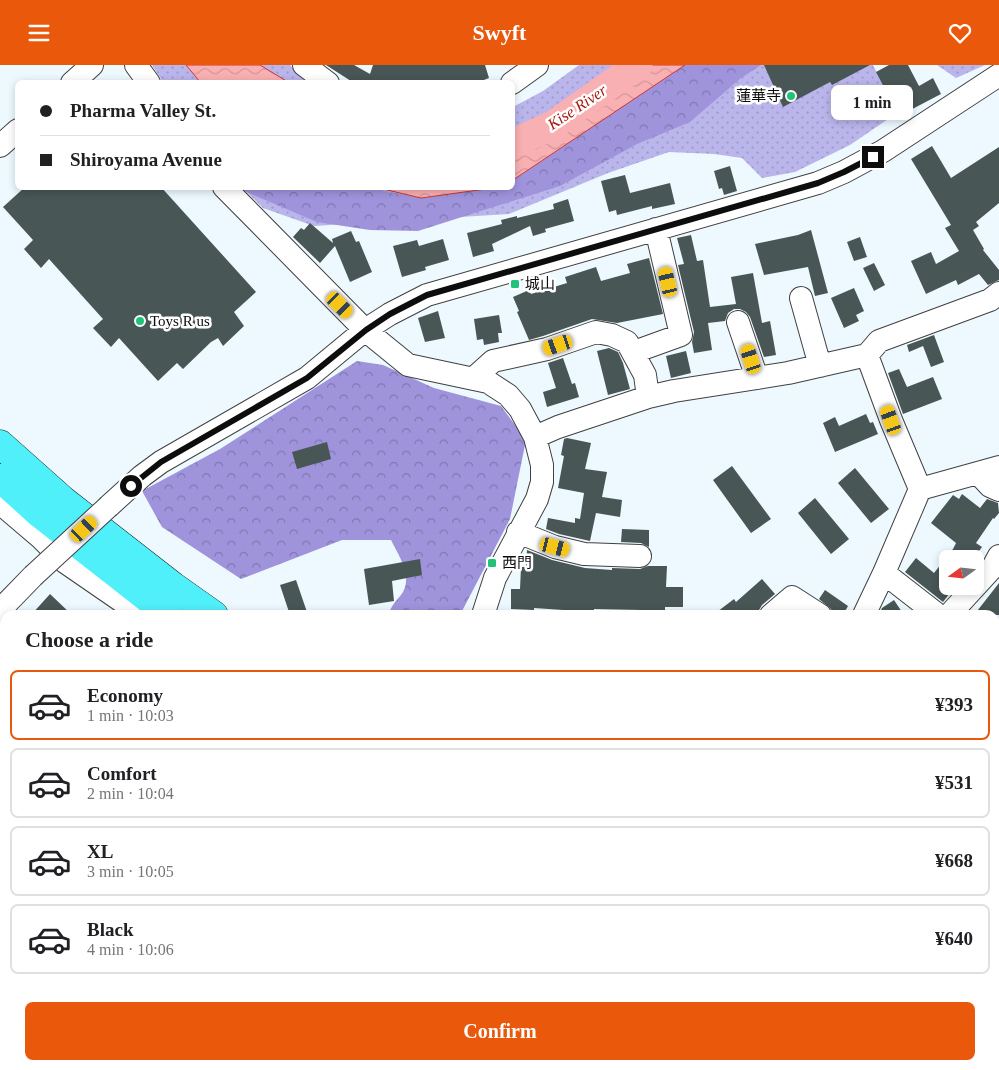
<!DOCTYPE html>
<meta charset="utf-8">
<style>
body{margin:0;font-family:"Times New Roman","Noto Sans JP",serif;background:#f6f6f6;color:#202124;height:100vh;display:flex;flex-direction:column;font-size:19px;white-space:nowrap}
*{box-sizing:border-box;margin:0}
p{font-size:16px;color:#757577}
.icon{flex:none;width:28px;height:28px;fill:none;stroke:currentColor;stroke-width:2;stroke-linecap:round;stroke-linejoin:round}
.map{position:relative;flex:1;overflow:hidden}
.details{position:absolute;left:0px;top:545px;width:1000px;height:460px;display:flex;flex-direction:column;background:#fff;border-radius:15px 15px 0 0;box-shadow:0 2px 8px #0003}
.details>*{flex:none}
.banner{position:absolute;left:15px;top:15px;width:500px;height:110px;border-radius:8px;box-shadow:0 2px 8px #0003;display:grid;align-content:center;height:110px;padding:0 25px;background:#fff}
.needle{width:32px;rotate:255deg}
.buttons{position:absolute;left:939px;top:485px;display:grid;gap:10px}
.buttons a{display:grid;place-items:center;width:45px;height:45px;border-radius:8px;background:#fff;box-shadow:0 2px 8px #0003;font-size:25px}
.end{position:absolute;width:22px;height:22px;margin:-11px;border:6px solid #0d0d0d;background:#fff;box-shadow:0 0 0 2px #fff}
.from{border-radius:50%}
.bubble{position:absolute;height:35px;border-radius:8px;background:#fff;box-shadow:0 2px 8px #0003;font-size:16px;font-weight:600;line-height:35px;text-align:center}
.car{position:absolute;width:15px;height:30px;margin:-15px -8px;border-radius:6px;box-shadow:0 0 4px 1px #0007;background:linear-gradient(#f5c518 24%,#345 0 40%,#f5c518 0 76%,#345 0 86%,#f5c518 0)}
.banner b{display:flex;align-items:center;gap:18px;height:48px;font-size:19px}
.banner b+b{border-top:1px solid #e0e0e0}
.banner i{width:12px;height:12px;background:#202124}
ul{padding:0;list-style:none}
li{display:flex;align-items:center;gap:15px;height:70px;margin:0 10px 8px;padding:0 15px;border:2px solid #e0e0e0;border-radius:8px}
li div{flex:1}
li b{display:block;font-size:19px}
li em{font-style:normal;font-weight:600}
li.selected{border-color:#ea580c}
li>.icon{width:45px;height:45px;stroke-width:1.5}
h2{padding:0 25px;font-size:22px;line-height:60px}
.cta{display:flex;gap:10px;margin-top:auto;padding:10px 25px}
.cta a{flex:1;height:58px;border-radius:8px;background:#ea580c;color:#fff;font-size:20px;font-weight:600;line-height:58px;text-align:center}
header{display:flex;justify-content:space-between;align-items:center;height:65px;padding:0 25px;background:#ea580c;color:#fff;font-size:22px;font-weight:600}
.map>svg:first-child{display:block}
.grass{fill:url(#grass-dots)}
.forest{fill:url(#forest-crowns)}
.water{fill:url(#water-waves);stroke:#d23434}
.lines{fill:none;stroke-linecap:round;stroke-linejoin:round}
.river{stroke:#f9b0b2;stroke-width:29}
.building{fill:#495656}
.minor-casing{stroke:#404040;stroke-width:24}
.highway-casing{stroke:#1e1e1e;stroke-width:29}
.minor{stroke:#fff;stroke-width:22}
.highway{stroke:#50f0fa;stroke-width:28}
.minor-bridge-casing{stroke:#404040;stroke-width:24;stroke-linecap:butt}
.minor-bridge{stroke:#fff;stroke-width:22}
.route{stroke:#0d0d0d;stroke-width:6}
.poi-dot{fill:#20c379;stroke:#fff;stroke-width:2}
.labels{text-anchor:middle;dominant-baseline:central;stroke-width:5;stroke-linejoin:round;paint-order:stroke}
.poi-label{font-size:15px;fill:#0d0d0d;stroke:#fff;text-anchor:start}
.water-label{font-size:16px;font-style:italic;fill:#a41711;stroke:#fff}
</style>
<header><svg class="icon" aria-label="menu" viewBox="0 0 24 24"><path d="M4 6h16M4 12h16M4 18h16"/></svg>Swyft<svg class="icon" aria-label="heart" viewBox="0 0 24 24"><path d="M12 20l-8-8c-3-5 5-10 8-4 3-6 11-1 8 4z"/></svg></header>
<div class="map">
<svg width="999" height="1005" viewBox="0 0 999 1005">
<defs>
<pattern id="grass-dots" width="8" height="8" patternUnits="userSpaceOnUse" patternTransform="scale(1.25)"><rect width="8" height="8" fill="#bab5eb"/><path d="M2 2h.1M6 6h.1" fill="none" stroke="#9f9ac8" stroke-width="1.8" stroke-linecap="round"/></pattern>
<pattern id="forest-crowns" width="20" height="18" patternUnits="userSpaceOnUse" patternTransform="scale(1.25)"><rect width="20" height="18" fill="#9f94dc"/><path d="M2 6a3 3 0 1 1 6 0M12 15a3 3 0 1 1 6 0" fill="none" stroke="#8077b1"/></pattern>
<pattern id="water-waves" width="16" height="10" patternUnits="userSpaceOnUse" patternTransform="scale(1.25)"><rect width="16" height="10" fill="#f9b0b2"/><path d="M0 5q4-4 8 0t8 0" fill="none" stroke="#d49698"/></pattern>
</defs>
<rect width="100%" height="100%" fill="#edf8ff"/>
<path class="grass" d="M152 0H290L296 7 321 17H163Z
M579 0H873L897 48 850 80 795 107 762 113 742 93 714 89 669 87 608 108 509 149 314 161 263 143 243 123 512 122 513 42 543 26Z
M937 0H985L956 13Z"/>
<path class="forest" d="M661 0H761L741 13 690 57 637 79 560 121 418 166 370 165 317 157 244 126 241 123H374L389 127 424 133 479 123 512 122 513 107Z
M357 296 383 300 434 323 501 341 526 375 510 454 460 550H389C390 542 396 536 401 530 414 513 399 491 391 475H342L241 514 162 462 142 426 220 384Z
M5 973V1000H148L155 1005H0V974Z
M230 1000H335L334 1005H217Z"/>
<path class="water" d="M186 0H260L288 17H200Z
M614 0H685L513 115V83L532 81Z
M379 123H493L421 133Z"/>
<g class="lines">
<path class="river" d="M512 79 553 60 638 0
M995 624 999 623
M336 1005 340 1000"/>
</g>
<path class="building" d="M326 0H354L370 9 373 0H485L489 13 476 18H354Z
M764 0H870L832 20 830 17 783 42Z
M889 0H908L919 21 933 13 941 29 899 51 876 7Z
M932 81 951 113 999 82V138L976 157 979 161 973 165 984 184 983 185 999 205V215L988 220 979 209 958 220 956 215 926 229 911 196 931 187 936 199 959 186 945 163 951 160 911 94Z
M730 101 737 126 724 130 722 123 719 124 714 106Z
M625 110 630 128 670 118 675 139 652 144V141L617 150 616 145 609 147 601 116Z
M25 122H161L256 227 234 247 244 261 223 281 218 273 211 277 183 304 177 298 158 316 119 273 111 282 93 263 103 254 49 194 41 203 24 184 33 175 3 142Z
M568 134 574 156 545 164 546 167 533 171 530 161 492 179 494 186 473 192 467 168 502 159 501 155 517 151V153L554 144 553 139Z
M310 158 333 178 332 174 351 166 356 177 359 176 372 207 350 217 335 181 320 198 293 172 301 163 304 165Z
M811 165 828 228 815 231 808 202 764 210 755 179 798 170Z
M691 170 697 196 703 195 710 242 736 239 731 212 753 208 762 258 770 256 776 290 764 292 750 252 746 247 740 244H734L728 248 725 256 708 258 712 285 694 288 692 277 694 267 678 200 684 199 677 173Z
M860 172 867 192 854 196 847 177Z
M443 174 449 195 425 202 426 205 402 212 393 181 417 175 419 181Z
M649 193 663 249 617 258 592 254 543 271 529 275 517 247 519 246 513 232 529 225 531 229 567 218 565 212 596 202 601 216 630 208 627 199Z
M874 198 885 220 874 226 863 203Z
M854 223 864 246 856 250 859 256 844 263 831 233Z
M438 246 445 273 425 277 418 253Z
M499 250 502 268H498L499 277 484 280 483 274 477 275 474 254Z
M934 270 944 297 931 302 923 281 909 287 907 280Z
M609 283 618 287 623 298 630 324 608 330 597 286Z
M686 286 691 308 671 313 666 291Z
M563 293 572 319 575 318 579 332 547 342 543 327 556 323 548 298Z
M899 304 907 322 933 312 942 334 903 349 888 308Z
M866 349 870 358 873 357 878 369 835 387 823 358 835 352 839 361Z
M567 373 591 378 585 404 607 407 602 432 622 435 620 452 596 448 590 476 559 469 546 464 548 453 575 458V453L580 454 584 428 558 423 564 391 561 390 564 374Z
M327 377 331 394 297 404 292 387Z
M732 401 771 454 751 468 713 415Z
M855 403 889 444 871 458 838 418Z
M962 429 980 443 987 434 998 438 999 448 994 454 993 453 976 478 982 482 973 494H948V521L953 524 943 537 905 507 916 493 934 508 953 484 956 478 931 458 953 430 959 434Z
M815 433 849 474 831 489 798 448Z
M622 464 649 465V482L641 478 621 477Z
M527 485 552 495 585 503 612 505V503L640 504 648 501H667L666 522H683V542H665V549L655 550H642L641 545 594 544 593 550H578V546L534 543V545L511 544V524H520L521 502H526Z
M420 494 422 510 392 516 394 536 369 540 364 504Z
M762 514 775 529 762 540 756 550H713L734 534 736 537Z
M296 515 308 550H290L280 520Z
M999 518V550H974Z
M825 525 848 541 843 550H833L831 544 819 534Z
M50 529 72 550H31Z
M894 535 904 550H879L882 543Z"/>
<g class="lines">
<defs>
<path id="minor" d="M136 0 149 18
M304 0 328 18
M72 18 92 0
M512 18 537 0
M0 81 18 65
M224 122 365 265 408 300 488 317 508 330 520 344 535 372 542 400V417L537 434 495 513 483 550
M801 233 820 301
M738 257 757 313
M634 287 681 270 656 164
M473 314 493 296 547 284 596 267 612 270 627 277 645 310 648 332
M535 372 558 362 648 332 674 326 788 308 867 290 879 276 990 235 999 228
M978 408 990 421 999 425
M920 424 999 402
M0 438 40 472 65 497 142 550
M109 441 142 411 161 397 307 313 365 265 390 249 427 230 818 118 844 107 883 86 999 10
M518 467 555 482 584 489 640 491
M884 508 938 550
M0 545 33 511
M771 550 792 532 820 550
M864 550 884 508 920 424 891 355 867 290
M949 550 993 502 999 491
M0 567 5 571
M995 596 999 595
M995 883H999
M995 913H999
M401 1005V1000
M698 1005 701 1000
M972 1005 973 1000"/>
<path id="highway" d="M0 379 64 436 173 521 214 550
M0 413 40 449 169 550
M995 848 999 849
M995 868 999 869"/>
</defs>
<use href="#minor" class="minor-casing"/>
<use href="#highway" class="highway-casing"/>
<use href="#minor" class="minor"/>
<use href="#highway" class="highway"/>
<defs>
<path id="minor-bridge" d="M33 511 109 441"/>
</defs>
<use href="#minor-bridge" class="minor-bridge-casing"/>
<use href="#minor-bridge" class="minor-bridge"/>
</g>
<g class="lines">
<path class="route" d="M131 421 161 397 307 313 366 265 390 249 427 230 818 118 844 107 873 92"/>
</g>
<g class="poi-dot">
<circle cx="791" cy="31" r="5"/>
<rect x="510" y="214" width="10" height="10" rx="2.5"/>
<circle cx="140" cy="256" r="5"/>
<rect x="487" y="493" width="10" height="10" rx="2.5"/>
</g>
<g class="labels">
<g class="poi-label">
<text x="781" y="31" text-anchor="end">蓮華寺</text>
<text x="525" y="219">城山</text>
<text x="150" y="256">Toys R us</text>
<text x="502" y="498">西門</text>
</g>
<g class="water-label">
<text transform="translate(577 42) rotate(-34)">Kise River</text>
</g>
</g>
</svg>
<div class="buttons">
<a><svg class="needle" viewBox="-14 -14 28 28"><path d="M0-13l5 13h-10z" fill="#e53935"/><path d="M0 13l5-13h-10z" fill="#757577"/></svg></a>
</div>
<i class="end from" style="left:131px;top:421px"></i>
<i class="end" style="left:873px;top:92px"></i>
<div class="bubble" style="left:831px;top:20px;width:82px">1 min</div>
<i class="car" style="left:668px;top:217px;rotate:347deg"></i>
<i class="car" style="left:340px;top:240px;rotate:135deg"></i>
<i class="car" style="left:558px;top:280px;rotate:251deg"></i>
<i class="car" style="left:751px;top:294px;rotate:342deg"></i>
<i class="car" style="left:891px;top:355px;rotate:340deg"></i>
<i class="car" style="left:84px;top:464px;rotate:47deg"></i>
<i class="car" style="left:555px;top:482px;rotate:104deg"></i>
<div class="banner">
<b><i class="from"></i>Pharma Valley St.</b>
<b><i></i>Shiroyama Avenue</b>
</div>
<section class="details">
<h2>Choose a ride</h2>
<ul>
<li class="selected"><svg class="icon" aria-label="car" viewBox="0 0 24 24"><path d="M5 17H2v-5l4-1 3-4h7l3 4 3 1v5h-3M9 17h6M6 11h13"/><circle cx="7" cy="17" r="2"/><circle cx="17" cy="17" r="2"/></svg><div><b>Economy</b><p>1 min · 10:03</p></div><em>¥393</em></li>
<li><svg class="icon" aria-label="car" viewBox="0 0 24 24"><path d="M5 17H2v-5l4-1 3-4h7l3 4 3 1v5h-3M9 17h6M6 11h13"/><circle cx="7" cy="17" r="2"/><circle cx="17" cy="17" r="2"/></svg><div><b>Comfort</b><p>2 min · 10:04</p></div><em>¥531</em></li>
<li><svg class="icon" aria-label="car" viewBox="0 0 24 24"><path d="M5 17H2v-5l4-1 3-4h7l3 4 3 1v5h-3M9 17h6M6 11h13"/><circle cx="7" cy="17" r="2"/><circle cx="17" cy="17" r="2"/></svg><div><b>XL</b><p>3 min · 10:05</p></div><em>¥668</em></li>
<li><svg class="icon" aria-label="car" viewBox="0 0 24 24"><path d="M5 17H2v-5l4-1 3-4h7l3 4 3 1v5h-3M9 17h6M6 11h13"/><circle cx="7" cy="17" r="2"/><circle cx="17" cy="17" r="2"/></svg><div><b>Black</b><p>4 min · 10:06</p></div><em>¥640</em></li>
</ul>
<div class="cta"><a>Confirm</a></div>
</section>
</div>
